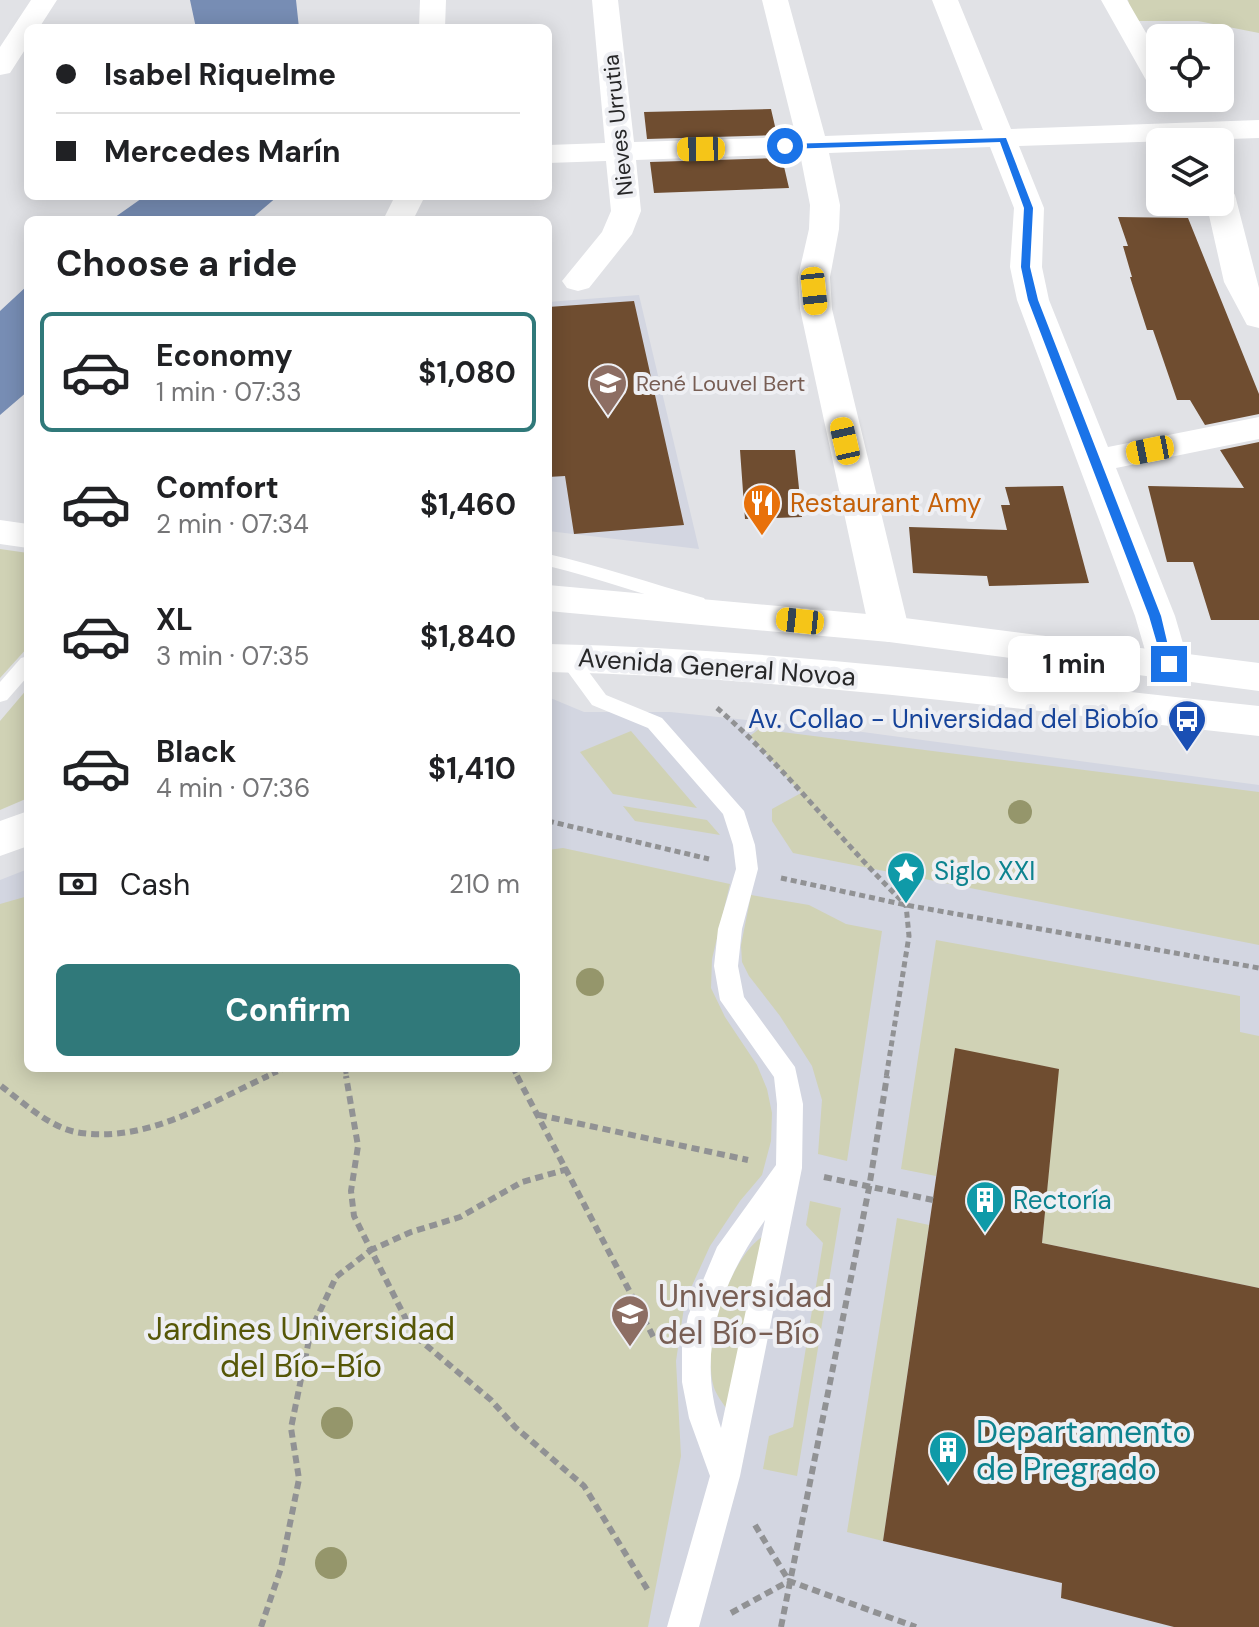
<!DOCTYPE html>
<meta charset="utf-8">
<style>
body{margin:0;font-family:"DM Sans",sans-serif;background:#f2f2f2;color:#202124;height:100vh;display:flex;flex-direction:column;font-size:30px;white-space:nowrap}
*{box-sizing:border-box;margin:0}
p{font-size:26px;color:#757577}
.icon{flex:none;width:44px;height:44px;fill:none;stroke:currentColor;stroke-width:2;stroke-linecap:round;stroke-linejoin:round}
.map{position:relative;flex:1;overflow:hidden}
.details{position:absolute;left:24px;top:216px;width:528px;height:856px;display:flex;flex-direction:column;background:#fff;border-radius:12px;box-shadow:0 4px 20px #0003}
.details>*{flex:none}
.top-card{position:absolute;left:24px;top:24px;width:528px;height:176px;border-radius:12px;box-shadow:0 4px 20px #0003;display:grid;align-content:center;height:176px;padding:0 32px;background:#fff}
.fabs{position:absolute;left:1146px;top:24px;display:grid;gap:16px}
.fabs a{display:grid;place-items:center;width:88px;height:88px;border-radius:12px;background:#fff;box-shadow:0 4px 20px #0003;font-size:40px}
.end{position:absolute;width:36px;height:36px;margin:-18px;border:10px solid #1a73e8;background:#fff;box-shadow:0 0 0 4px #fff}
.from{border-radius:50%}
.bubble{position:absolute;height:56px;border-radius:12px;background:#fff;box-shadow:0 4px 20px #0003;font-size:26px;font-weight:700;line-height:56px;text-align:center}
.car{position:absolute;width:24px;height:48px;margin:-24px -12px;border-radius:10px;box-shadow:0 0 6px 2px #0007;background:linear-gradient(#f5c518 24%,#345 0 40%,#f5c518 0 76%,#345 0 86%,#f5c518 0)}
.top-card b{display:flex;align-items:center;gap:28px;height:76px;font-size:30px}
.top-card b+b{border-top:2px solid #e0e0e0}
.top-card i{width:20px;height:20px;background:#202124}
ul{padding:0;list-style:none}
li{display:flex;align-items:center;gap:24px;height:120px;margin:0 16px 12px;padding:0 16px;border:4px solid transparent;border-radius:12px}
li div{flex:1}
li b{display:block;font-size:30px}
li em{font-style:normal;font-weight:700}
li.selected{border-color:#30797a}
li>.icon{width:72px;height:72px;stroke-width:1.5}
h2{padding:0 32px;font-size:36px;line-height:96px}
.pay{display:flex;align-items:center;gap:20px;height:88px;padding:0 32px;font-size:30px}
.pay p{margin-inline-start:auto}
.button{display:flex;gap:16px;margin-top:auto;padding:16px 32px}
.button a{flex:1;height:92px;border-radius:12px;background:#30797a;color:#fff;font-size:32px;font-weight:700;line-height:92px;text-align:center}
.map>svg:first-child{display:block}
.built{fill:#d3d6e1}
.green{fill:#d0d2b5}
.water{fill:#778db4}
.building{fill:#6f4d30}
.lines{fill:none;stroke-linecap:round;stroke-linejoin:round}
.path-far1{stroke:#919294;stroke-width:5;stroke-dasharray:6 4;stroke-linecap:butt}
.path{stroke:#919294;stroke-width:6;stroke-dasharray:8 5;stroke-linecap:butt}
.lane{fill:#fff;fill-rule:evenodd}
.street{fill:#fff;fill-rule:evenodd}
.secondary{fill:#fff;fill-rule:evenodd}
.tree{fill:#95966b}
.route{fill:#1a73e8}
.labels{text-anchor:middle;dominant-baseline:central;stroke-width:8;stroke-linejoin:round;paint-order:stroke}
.far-street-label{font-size:22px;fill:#272728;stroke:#eeeff3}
.far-education-label{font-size:22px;fill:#785e54;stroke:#eeeff3;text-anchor:start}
.food-label{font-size:26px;fill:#c56008;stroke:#eeeff3;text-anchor:start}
.street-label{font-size:26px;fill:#272728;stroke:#eeeff3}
.transit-label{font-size:26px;fill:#164399;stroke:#eeeff3;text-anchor:end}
.culture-label{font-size:26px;fill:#0d838f;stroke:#eeeff3;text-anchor:start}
.near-education-label{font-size:32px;fill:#785e54;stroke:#eeeff3;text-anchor:start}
.near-park-label{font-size:32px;fill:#565707;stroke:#eeeff3}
.near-culture-label{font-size:32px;fill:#0d838f;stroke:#eeeff3;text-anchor:start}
</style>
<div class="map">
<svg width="1259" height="1627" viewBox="0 0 1259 1627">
<rect width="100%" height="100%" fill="#e1e2e6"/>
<path class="built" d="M639 295 699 549 548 531V302Z
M548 697 584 712H670L855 731 1259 785V1627H0V880L28 869V1068H548Z"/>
<path class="green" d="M1128 0H1259V33L1198 21H1134Z
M0 549 28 553V647L0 678Z
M28 688V798L0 810V721Z
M759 729 1259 792V945L793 853 772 821V809L801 793 750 736Z
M631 731 697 808 613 794 580 752Z
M623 806 707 820 720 835 635 821Z
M563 848 730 884 712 959 711 988 725 1017 757 1065 767 1089 772 1113 771 1141 762 1175 740 1201 710 1246 685 1301 676 1361 681 1456 648 1627H0V904L28 896V1068H548V850Z
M751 895 809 905 846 924 882 931 847 1161 818 1154 822 1100 812 1066 780 1016 749 976 742 962 741 945Z
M936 940 1240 996V1032L1259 1036V1288L1042 1243 1058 1069 955 1049 936 1176 901 1169Z
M810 1201 841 1208 797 1476 763 1469 769 1436 793 1427 823 1243 806 1225Z
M897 1218 929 1225 883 1541 847 1532Z
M762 1237 728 1411C723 1403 715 1394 713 1384 703 1345 728 1260 762 1237Z"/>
<path class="water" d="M190 0H296L299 28H196Z
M145 196H278L250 220H111Z
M28 285V391L0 415V311Z"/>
<path class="building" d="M771 109 777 135 647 139 644 112Z
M782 158 789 188 654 193 650 162Z
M1118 217 1188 218 1259 394V414L1205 425 1190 400H1177L1153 330H1147L1130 277H1132L1123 246H1128Z
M634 301 684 525 574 534 565 476 548 477V307Z
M1259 442V620H1211L1193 562H1167L1148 486 1244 488 1220 450Z
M740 450H795L802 517 745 519Z
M1063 486 1089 583 989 586 987 576 913 573 909 527 1007 530 1001 505H1010L1005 487Z
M955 1048 1059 1069 1042 1243 1259 1288V1627H1174L1061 1598 1062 1583 883 1541Z"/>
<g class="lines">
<path class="path-far1" d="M717 708C786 767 841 842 906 905L909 936 886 1078
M548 821 709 859
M781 878 906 905 1259 968
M345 1068 347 1078
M513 1068 518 1078
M263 1078 286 1068"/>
<path class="path" d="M517 1076 655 1340
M1 1086C24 1103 51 1129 81 1133 148 1142 209 1103 268 1076
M539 1115 748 1160
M568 1169 522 1182 460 1217 411 1232 371 1250 414 1335 491 1400 515 1427 584 1486 649 1592
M824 1177 933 1200
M755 1525 789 1581
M731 1613 789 1581 916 1627
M261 1627 281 1568 299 1479 291 1428 311 1330 336 1277 371 1250 354 1216 351 1191 358 1146 346 1076
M781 1627 869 1188 887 1076"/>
<path class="lane" d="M548 554C601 566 652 584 704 598L707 603 697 610C647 596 598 578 548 566Z
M567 650 574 652 606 695 662 718 744 811 755 845 758 869 742 929 738 966 744 997 795 1067 803 1104 802 1168 740 1476 699 1627H667L710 1476 689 1418 682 1382V1348L688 1316 717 1247 776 1165 777 1104 774 1077 720 1000 714 966 718 929 736 869 733 845 723 814 648 728 592 705 557 657ZM765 1220 721 1428C695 1352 721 1282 765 1220Z
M28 656V676L7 700 0 702V682L21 658Z"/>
<path class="street" d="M31 0H57L39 28H28V45L10 73 0 75V47Z
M420 0H446L445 28H419Z
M592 0H618L634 142 796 137 762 0H788L825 136 983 130 932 0H958L1011 129 1259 120V138L1019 146 1044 208 1042 267 1049 300 1108 447 1259 417V439L1116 468 1175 616 1189 664 1183 674 1169 678 1155 674 1149 664 1135 616 1017 300 1010 267 1014 208 990 147 829 153 840 205 839 229 830 277 832 309 909 629 903 638 889 642 875 638 869 629 800 309 798 277 809 229 810 205 800 154 636 160 641 211 632 234 589 288 578 291 567 288 562 281 602 232 611 211 606 161 548 163V145L605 143Z
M1101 0H1127L1160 57V88L1150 86 1146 80Z
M1220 186 1231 189 1235 195 1259 288V328L1247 325 1224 282 1206 202H1220Z
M395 196H425L413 220H383Z"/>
<path class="secondary" d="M0 520 28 524V548L0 544Z
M548 585 889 616 1259 663V691L889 642 548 611Z
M548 644C786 649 1022 681 1259 706V736C1022 710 786 677 548 672Z
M28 811V846L0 856V821Z"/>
</g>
<g class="tree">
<circle cx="1020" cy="812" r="12"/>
<circle cx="590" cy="982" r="14"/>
<circle cx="337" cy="1423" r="16"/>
<circle cx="331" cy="1563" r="16"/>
</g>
<path class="route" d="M1006 138 1033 208 1030 267 1038 300 1161 616 1173 667 1163 664 1149 616 1028 300 1021 267 1024 208 1000 142 785 149 780 146 785 144Z"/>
<defs>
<symbol id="school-pin" viewBox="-11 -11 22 30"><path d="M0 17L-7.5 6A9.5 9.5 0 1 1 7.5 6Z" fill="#8d6e63" stroke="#eeeff3"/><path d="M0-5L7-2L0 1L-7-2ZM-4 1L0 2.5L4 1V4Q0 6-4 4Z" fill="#fff"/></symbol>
<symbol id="restaurant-pin" viewBox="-11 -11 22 30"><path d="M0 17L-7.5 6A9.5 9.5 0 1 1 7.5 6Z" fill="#e8710a" stroke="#eeeff3"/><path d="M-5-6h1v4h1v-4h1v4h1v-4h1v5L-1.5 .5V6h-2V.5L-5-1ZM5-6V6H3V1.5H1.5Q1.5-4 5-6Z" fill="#fff"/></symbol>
<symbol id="bus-pin" viewBox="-11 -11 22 30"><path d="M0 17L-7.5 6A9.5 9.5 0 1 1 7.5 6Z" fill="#1a4fb4" stroke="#eeeff3"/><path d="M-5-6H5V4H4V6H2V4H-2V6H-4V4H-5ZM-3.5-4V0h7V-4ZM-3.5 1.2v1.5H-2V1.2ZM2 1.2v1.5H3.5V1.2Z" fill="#fff"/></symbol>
<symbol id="sight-pin" viewBox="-11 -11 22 30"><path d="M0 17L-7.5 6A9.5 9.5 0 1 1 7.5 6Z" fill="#0f9aa8" stroke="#eeeff3"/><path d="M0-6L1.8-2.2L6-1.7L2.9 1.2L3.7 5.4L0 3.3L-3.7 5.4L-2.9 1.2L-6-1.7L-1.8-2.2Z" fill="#fff"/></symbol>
<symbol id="building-pin" viewBox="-11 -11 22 30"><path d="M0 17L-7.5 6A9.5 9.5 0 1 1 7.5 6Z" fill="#0f9aa8" stroke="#eeeff3"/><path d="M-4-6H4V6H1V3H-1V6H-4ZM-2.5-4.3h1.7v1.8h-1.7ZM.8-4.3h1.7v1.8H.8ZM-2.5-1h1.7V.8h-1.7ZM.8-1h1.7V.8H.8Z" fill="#fff"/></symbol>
<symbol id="university-pin" viewBox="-11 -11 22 30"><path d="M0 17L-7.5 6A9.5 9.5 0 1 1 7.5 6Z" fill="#8d6e63" stroke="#eeeff3"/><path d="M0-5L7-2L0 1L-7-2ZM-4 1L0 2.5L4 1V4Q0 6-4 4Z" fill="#fff"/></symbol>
</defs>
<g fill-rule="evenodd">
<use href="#school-pin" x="586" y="361" width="44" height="60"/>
<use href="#restaurant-pin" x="740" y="481" width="44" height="60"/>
<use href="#bus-pin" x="1165" y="697" width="44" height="60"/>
<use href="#sight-pin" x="884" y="849" width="44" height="60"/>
<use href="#building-pin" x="963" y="1178" width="44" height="60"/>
<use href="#university-pin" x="608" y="1292" width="44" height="60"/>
<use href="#building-pin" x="926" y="1428" width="44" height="60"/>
</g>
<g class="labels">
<g class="far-street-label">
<text transform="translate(618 125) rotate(-96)">Nieves Urrutia</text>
</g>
<g class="far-education-label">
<text x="636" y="383">René Louvel Bert</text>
</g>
<g class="food-label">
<text x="790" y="503">Restaurant Amy</text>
</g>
<g class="street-label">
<text transform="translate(717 667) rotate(4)">Avenida General Novoa</text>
</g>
<g class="transit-label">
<text x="1159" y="719">Av. Collao - Universidad del Biobío</text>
</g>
<g class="culture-label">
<text x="934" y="871">Siglo XXI</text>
<text x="1013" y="1200">Rectoría</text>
</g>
<g class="near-education-label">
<text x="658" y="1296">Universidad<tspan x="658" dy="37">del Bío-Bío</tspan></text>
</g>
<g class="near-park-label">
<text x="301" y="1329">Jardines Universidad<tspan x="301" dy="37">del Bío-Bío</tspan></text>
</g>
<g class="near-culture-label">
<text x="976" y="1432">Departamento<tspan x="976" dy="37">de Pregrado</tspan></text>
</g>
</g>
</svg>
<div class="fabs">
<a><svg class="icon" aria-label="locate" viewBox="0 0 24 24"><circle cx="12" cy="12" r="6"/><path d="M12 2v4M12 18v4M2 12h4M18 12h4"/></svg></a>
<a><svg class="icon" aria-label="layers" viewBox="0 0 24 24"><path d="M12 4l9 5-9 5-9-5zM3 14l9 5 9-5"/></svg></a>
</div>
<i class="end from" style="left:785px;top:146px"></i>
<i class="end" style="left:1169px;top:664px"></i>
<div class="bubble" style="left:1008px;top:636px;width:132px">1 min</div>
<i class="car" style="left:701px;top:149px;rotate:269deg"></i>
<i class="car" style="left:814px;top:291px;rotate:174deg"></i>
<i class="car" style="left:845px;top:441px;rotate:347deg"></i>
<i class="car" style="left:1150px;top:450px;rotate:259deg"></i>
<i class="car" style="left:800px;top:621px;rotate:276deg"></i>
<div class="top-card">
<b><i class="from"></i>Isabel Riquelme</b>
<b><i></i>Mercedes Marín</b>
</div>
<section class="details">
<h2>Choose a ride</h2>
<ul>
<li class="selected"><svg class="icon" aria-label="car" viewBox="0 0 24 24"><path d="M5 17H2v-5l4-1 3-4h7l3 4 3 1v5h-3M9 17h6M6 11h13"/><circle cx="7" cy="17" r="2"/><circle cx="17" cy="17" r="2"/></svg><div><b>Economy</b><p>1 min · 07:33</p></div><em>$1,080</em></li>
<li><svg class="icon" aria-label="car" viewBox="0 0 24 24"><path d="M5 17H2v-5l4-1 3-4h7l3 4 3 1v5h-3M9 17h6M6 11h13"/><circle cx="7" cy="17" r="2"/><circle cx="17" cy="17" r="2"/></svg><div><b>Comfort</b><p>2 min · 07:34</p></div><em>$1,460</em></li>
<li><svg class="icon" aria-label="car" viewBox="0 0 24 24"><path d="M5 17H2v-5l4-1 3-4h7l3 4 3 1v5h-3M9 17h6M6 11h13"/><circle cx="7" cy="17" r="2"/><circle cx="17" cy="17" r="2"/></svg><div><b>XL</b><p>3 min · 07:35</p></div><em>$1,840</em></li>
<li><svg class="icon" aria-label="car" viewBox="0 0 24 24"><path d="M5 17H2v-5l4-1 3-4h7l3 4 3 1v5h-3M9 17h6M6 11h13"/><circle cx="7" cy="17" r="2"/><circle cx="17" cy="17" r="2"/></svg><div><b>Black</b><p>4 min · 07:36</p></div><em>$1,410</em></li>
</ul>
<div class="pay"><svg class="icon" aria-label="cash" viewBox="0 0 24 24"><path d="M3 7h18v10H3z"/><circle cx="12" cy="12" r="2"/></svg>Cash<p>210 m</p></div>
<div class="button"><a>Confirm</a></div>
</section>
</div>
